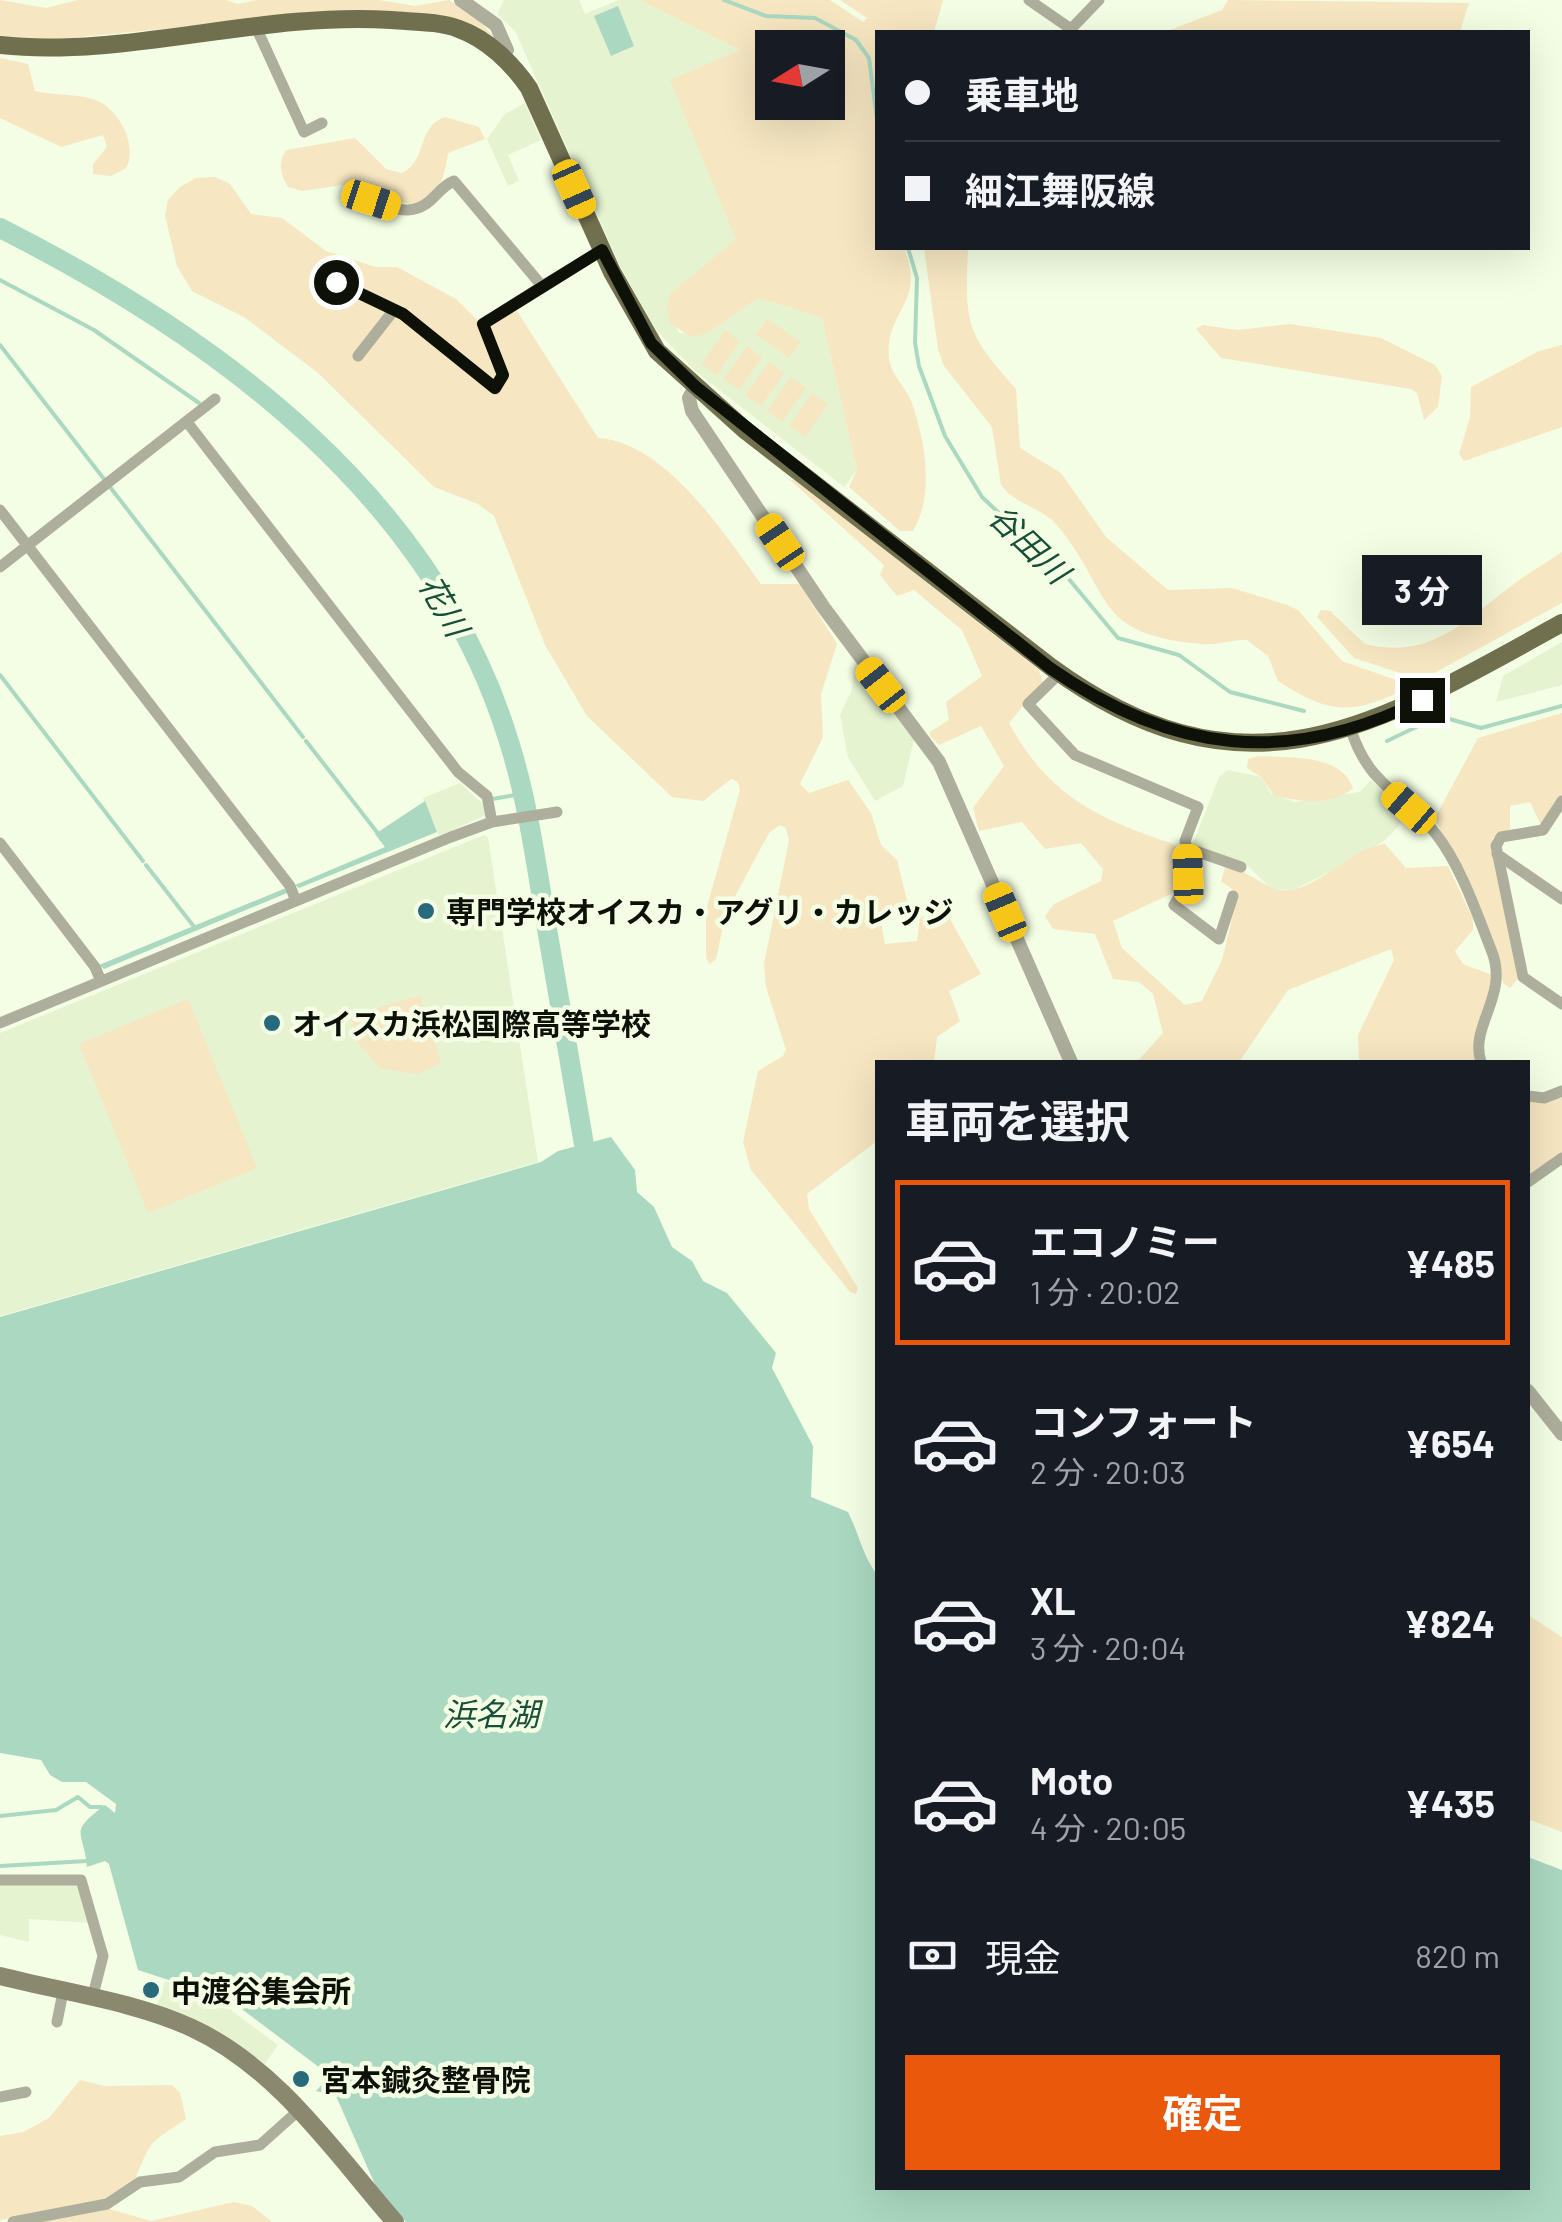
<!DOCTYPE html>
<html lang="ja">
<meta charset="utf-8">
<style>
body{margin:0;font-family:Barlow,"Noto Sans JP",sans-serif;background:#242831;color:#f1f3f6;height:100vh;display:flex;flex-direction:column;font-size:38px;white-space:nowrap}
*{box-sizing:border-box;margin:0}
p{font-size:32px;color:#9ea1a6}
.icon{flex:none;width:55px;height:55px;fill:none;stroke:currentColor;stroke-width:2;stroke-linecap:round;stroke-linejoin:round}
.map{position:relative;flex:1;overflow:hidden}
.drawer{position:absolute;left:875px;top:1060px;width:655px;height:1130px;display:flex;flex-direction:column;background:#171b24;border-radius:0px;box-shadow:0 10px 40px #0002}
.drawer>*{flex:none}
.guide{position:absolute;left:875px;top:30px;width:655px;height:220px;border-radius:0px;box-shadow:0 10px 40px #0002;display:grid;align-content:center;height:220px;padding:0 30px;background:#171b24}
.needle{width:65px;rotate:259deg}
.fabs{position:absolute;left:755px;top:30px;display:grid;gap:20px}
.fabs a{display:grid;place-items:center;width:90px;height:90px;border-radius:0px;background:#171b24;box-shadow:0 10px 40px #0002;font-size:50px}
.end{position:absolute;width:45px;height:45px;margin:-22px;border:12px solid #0d1108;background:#fff;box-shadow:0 0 0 5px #fff}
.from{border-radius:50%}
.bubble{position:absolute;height:70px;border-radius:0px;background:#171b24;box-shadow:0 10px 40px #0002;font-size:32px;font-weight:700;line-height:70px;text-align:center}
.car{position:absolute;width:30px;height:60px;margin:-30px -15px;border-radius:12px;box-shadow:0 0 8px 2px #0007;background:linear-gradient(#f5c518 24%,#345 0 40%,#f5c518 0 76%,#345 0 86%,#f5c518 0)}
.guide b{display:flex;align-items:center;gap:35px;height:95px;font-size:38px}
.guide b+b{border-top:2px solid #363941}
.guide i{width:25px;height:25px;background:#f1f3f6}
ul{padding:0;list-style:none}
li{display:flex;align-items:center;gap:30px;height:165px;margin:0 20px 15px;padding:0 10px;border:5px solid transparent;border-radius:0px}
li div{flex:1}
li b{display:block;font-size:38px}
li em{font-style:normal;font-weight:700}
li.on{border-color:#ea580c}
li>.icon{width:90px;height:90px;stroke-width:1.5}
h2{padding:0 30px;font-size:45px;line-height:120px}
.pay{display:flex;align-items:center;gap:25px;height:110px;padding:0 30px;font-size:38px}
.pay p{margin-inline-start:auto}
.cta{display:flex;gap:20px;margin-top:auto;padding:20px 30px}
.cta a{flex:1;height:115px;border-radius:0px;background:#ea580c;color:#fff;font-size:40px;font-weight:700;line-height:115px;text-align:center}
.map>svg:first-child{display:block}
.built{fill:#e5f3d1}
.green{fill:#f6e6c1;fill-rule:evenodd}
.water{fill:#abd8c1}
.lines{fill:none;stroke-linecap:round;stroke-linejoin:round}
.stream{stroke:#abd8c1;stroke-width:4}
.river{stroke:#abd8c1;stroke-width:20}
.minor{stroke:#aeae9c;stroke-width:11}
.tertiary{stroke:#aeae9c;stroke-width:14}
.secondary{stroke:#8a896f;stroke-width:18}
.primary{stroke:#706f4e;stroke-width:18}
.route{stroke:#0d1108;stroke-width:12}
.poi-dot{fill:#266a7b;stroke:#f4fee4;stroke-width:4}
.labels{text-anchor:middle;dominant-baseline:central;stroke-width:9;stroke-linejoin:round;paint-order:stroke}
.poi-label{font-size:30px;font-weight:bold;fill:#0d1108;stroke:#f4fee4;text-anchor:start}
.water-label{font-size:32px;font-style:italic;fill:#194f38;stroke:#f4fee4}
</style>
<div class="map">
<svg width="1562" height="2222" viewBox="0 0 1562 2222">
<rect width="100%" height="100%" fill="#f4fee4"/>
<path class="built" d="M504 0H579L585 14 618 0H640L748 54 772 102H828L845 224 667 308 679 333 706 334 758 298 822 318 857 470 844 487 695 371 656 330 621 268 515 31 497 14Z
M525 103 541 140 508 155 519 181 508 186 487 139 505 114Z
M1562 642V685L1496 702 1503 676Z
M856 663 915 736 903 786 875 801 848 757 840 715 851 692Z
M1228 770 1261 777 1271 793 1295 802 1360 792 1371 780 1410 814 1385 840 1355 859 1293 890 1271 889 1247 865 1192 846 1219 777Z
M460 783 484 805 486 815 439 836 423 798Z
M484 835 488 838 538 1162 0 1316V1033Z
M0 1883H75L90 1923 29 1919V1942L0 1935Z
M165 1981 228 2008 278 2045 264 2065 214 2030 156 2007Z"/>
<path class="green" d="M0 0 46 8 78 0H226L238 4 257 0H379L415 6 449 0 476 17 497 40 344 11 60 39 0 37Z
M640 0H830L863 22 867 18 840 0H943L934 32H878V248H904C927 304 884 310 889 359 891 375 905 386 911 401 925 438 935 495 913 531H900L849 487 857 470 822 318 758 298 706 334 691 337 670 323 667 308 670 294 736 239 670 80 740 50ZM772 48H828V102H772Z
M1228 0 1469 3 1460 32H1165L1222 10Z
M0 58 28 64 35 91C55 96 79 93 98 101 120 111 138 147 126 168L111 176 93 174V164L107 147 103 135 61 147 0 118Z
M445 117 479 127 485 139 448 153C440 216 407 214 363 182L302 191 288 187C280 174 278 163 286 150L355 138 386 169 402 173C428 161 416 127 445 117Z
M215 177 230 184 251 214 282 218 326 251 376 267H397L456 299 480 323 517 311 598 438C665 442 724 533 761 584H800L837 644 821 694 823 737 800 784 809 793 848 780 871 813 881 845 897 860 908 905 880 917 885 944 917 941 920 917 946 912 981 974 949 991 960 1021 937 1037 934 1062H878L877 1141 807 1194 809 1209 858 1288 856 1294 850 1292 751 1170 743 1142 758 1071 783 1056 786 1050 766 987 764 964 789 841 786 828 780 825 769 833 726 913 716 959 710 964 706 958V910L740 790 738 782 731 779 703 801 672 797 587 716 545 645 494 516 478 504 434 487 317 372 244 317 192 291 177 266 165 216 168 200 180 187 196 178Z
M924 248H968C965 325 965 331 1016 389L1020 448 1061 473 1106 537 1168 590 1232 588 1287 605 1298 610 1342 661 1402 682 1403 690C1351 716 1327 713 1278 681L1268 656 1247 640C1231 639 1217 646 1201 644 1091 634 1114 594 1057 525 1041 507 1014 504 1001 485L992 427 944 366 938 349Z
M767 319 801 342 789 358 756 334Z
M1290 324 1381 338 1435 365 1442 376 1438 407 1424 420 1417 393 1411 389 1221 358 1196 329 1203 325 1237 330Z
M725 330 740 341 717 375 701 364Z
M1562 345V427L1464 461 1459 454 1470 417 1471 387 1539 351Z
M747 346 762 357 739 390 723 379Z
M769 362 784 373 761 406 745 395Z
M791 377 806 388 782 422 767 410Z
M812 393 828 404 805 437 789 426Z
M790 480H795L1038 669 1043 682 1009 723C1047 794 1097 819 1171 843L1182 852V882L1177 891 1113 921 1122 948 1185 1005 1202 1001 1222 960 1237 899 1236 892 1221 881 1225 868C1251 868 1266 894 1291 890 1324 884 1354 847 1385 844L1406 868 1448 866 1473 919V930L1455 951 1463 964 1492 975 1476 1062H1359L1358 1035 1394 960 1391 949 1288 990 1239 1062H1137L1163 1033 1153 994 1139 982 1113 979 1095 934 1053 929 1045 916 1054 904 1101 881 1103 869 1081 843 1045 849 1022 822 979 831 973 808 1004 766 981 726 939 745 930 736V732L949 720 946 702 982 676 962 630 914 590 897 596 880 575 884 565Z
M1562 552V603L1427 677 1416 678 1354 658 1317 617 1321 610 1330 611 1365 644C1429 660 1464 622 1510 587 1526 574 1545 564 1562 552Z
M1562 713V794L1541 825 1530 802 1510 806V829L1492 838 1518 979 1510 988 1503 983 1498 953 1435 818 1478 738Z
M1258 756C1287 758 1341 753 1353 788 1334 806 1297 802 1274 795L1261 777 1247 768 1248 759Z
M420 995 441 1063 418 1074 381 1069 356 1041 352 1016Z
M188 999 257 1168 148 1213 79 1044Z
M1562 1096V1152L1528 1177V1100L1545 1102Z
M1528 1615 1562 1637V1832L1528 1819Z
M80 2080 105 2086 172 2085 180 2093 186 2119C149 2144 152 2138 135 2180L106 2200 0 2220V2136L23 2132 49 2118Z
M234 2202 252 2206 272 2222H36L106 2208 151 2221Z"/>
<path class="water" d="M618 6 634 46 611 56 594 16Z
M425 801 437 832 299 888 295 885 385 847 375 834Z
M286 888 287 893 104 969 99 965Z
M611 1137 635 1170 637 1192 654 1207 672 1247 692 1261 703 1281 727 1293 776 1353 772 1368 813 1446 811 1497 848 1512C860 1536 861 1552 877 1575L878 2188H1528V1857L1562 1870V2222H406L377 2189 336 2096 316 2091 327 2079 324 2071 230 2000 138 1970 109 1864 105 1861 87 1867C84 1829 67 1834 105 1805L115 1813 116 1804 86 1782H62L50 1775 41 1760 0 1753V1317L541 1162 558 1151Z"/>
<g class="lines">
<path class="stream" d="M724 0 766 16 815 18 856 40 869 58 878 127
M908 248 917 278 915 343 919 366 945 436 982 497 1068 578 1118 638 1179 655 1230 692 1304 711
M0 280 94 330 199 403
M0 345 104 479
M110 487 303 737
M0 675 143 861
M306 741 380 836
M1387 741 1439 716 1481 728 1562 706
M492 799 522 794
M146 865 195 928
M0 1816 56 1810 78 1797 90 1807H102
M0 1866 87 1861"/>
<path class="river" d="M0 228C220 339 436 498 510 745 528 803 536 863 546 923 560 1005 574 1086 588 1168"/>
<path class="minor" d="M1029 0 1071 29 1099 0
M255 25 304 132 322 123
M352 202C374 195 387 211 408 210 433 208 436 188 454 181L542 286 602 250
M336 281 403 314 495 389 503 375 483 324 542 286
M358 356 394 310
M187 422 458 772 487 796 492 822
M0 510 290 886 296 901
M0 567 215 399
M1059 674 1028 704 1075 755 1198 807 1185 841 1187 848 1241 867
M1351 730C1370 788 1402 791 1436 834 1461 866 1477 914 1492 952 1509 996 1469 1026 1481 1062
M1562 801 1543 830 1501 837 1496 846 1523 977 1562 1004
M0 843 95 967 101 981
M1187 848V883L1174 905 1219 939 1233 896
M1497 854 1562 899
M0 1023 451 837 492 822 557 812
M1528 1096 1544 1098 1562 1091
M1528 1182 1562 1158
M0 1880H81L103 1956 92 1999
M57 2022 63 1992
M0 2097 26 2092
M13 2222 107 2204 140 2182 179 2177 215 2152 260 2145 298 2111"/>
<path class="tertiary" d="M461 0 496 25 507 50 502 57
M695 387 689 398 692 411 824 608 939 762 1071 1062
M1528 1391 1562 1434"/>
<path class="secondary" d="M0 1976C62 1992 133 2001 192 2028 277 2067 335 2153 395 2222"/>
<path class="primary" d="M0 45C124 59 262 11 391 20 413 22 438 21 459 29 487 39 512 63 529 88L612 272 657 351 746 431 1051 667C1247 810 1377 725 1562 623"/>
</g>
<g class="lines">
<path class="route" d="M336 282 403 314 495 388 503 375 483 324 602 250 651 343 696 387 1050 668C1172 753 1288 767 1422 700"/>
</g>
<g class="poi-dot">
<circle cx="426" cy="911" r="10"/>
<circle cx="272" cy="1023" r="10"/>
<circle cx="151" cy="1990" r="10"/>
<circle cx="301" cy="2079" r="10"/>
</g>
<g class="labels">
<g class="poi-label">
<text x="446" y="911">専門学校オイスカ・アグリ・カレッジ</text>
<text x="292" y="1023">オイスカ浜松国際高等学校</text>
<text x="171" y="1990">中渡谷集会所</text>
<text x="321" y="2079">宮本鍼灸整骨院</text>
</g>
<g class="water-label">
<text transform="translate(1030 543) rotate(44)">谷田川</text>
<text transform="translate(445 605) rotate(60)">花川</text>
<text x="491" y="1713">浜名湖</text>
</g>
</g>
</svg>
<div class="fabs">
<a><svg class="needle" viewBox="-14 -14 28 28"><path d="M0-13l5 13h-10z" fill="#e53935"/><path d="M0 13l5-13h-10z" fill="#9ea1a6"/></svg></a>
</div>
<i class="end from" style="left:336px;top:282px"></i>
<i class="end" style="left:1422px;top:700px"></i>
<div class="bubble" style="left:1362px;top:555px;width:120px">3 分</div>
<i class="car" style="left:574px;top:189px;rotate:156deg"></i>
<i class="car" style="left:371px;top:200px;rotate:108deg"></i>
<i class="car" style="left:780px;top:542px;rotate:326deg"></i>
<i class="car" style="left:881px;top:685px;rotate:322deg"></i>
<i class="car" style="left:1409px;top:808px;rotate:311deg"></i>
<i class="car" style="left:1188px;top:874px;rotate:358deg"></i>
<i class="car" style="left:1005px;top:912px;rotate:337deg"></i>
<div class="guide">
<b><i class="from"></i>乗車地</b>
<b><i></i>細江舞阪線</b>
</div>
<section class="drawer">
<h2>車両を選択</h2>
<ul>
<li class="on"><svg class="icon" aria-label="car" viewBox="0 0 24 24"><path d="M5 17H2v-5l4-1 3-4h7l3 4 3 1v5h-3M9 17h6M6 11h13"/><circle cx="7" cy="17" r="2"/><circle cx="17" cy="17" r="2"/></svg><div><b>エコノミー</b><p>1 分 · 20:02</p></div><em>¥485</em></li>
<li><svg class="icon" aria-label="car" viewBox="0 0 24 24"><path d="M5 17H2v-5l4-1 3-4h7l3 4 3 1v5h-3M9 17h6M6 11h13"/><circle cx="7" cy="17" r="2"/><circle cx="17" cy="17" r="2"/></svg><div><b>コンフォート</b><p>2 分 · 20:03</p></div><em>¥654</em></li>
<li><svg class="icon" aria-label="car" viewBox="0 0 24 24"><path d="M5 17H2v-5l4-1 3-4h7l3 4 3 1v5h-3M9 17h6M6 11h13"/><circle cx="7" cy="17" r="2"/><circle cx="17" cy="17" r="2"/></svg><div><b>XL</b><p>3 分 · 20:04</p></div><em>¥824</em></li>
<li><svg class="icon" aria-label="car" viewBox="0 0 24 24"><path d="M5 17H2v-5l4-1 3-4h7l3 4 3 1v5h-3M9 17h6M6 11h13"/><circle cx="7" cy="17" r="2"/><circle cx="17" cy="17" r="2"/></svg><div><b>Moto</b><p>4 分 · 20:05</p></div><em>¥435</em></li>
</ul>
<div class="pay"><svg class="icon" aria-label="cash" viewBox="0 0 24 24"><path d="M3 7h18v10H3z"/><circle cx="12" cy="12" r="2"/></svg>現金<p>820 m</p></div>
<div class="cta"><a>確定</a></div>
</section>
</div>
